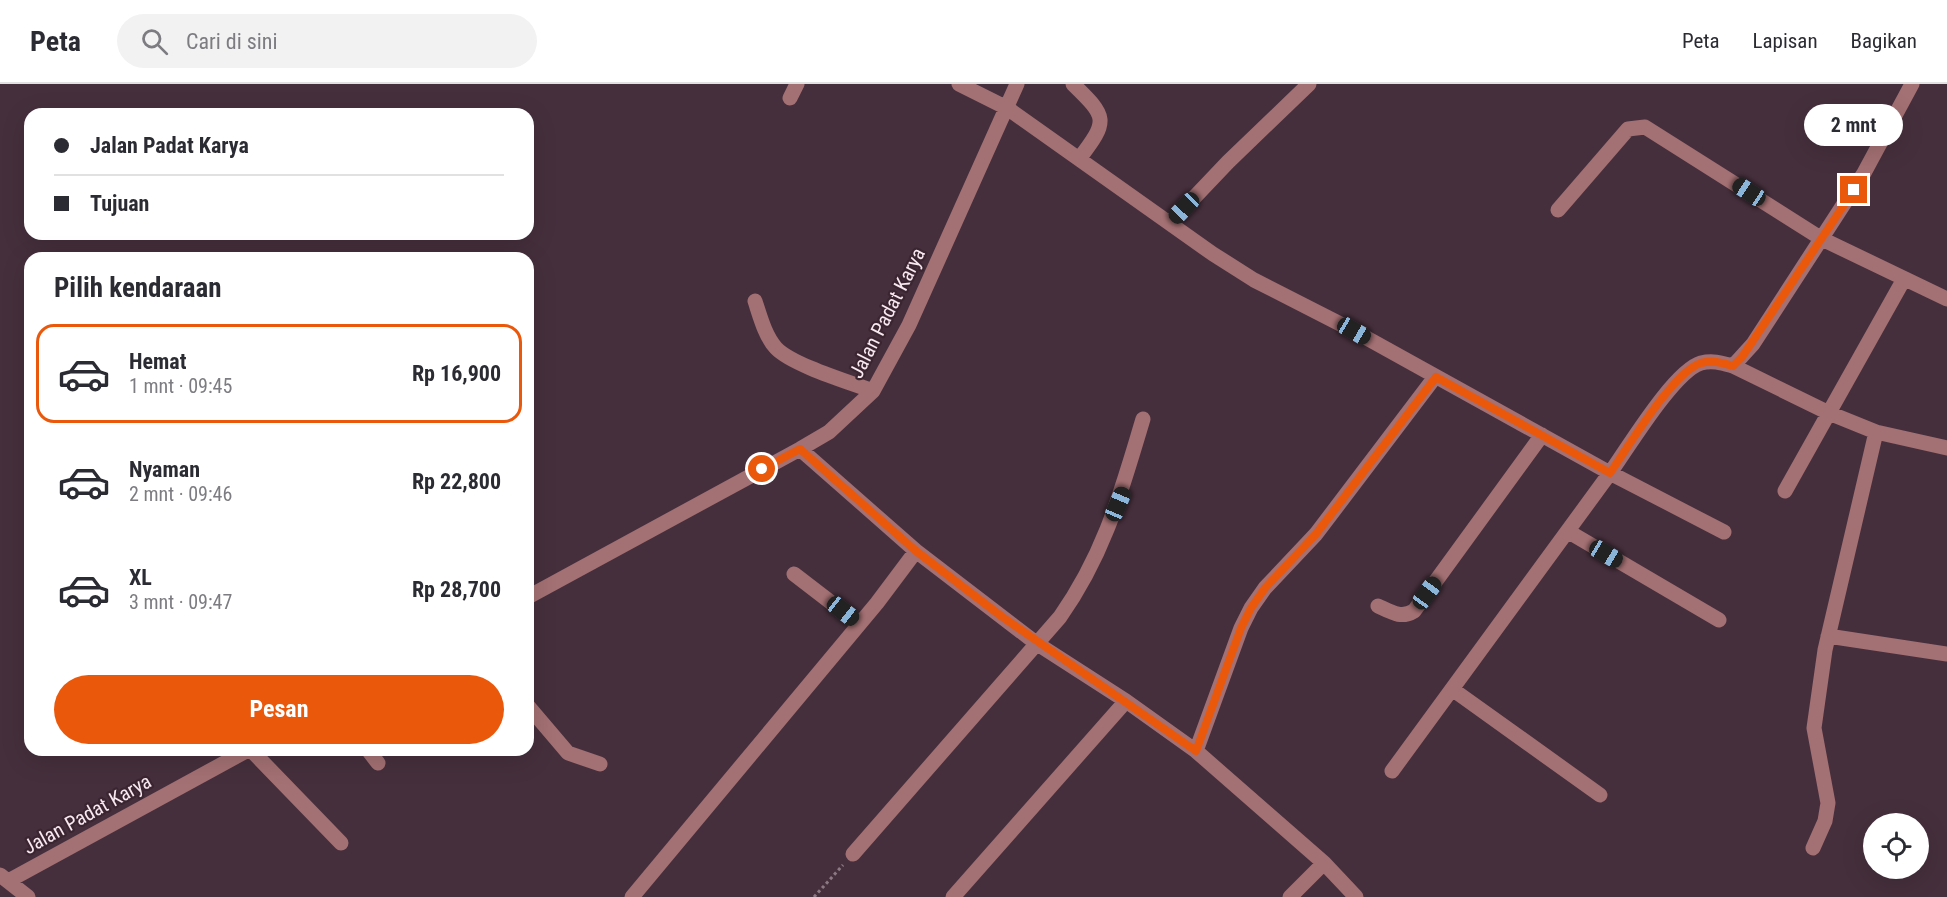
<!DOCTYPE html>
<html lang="id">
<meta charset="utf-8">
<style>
body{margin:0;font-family:"Roboto Condensed",sans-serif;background:#f2f2f3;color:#2b2b33;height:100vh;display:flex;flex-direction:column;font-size:22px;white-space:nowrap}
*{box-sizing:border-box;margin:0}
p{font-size:20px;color:#7c7c81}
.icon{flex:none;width:33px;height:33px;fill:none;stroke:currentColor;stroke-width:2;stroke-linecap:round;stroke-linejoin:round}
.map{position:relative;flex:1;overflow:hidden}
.sheet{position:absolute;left:24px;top:168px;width:510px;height:504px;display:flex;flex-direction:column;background:#fff;border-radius:18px;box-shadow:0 6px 24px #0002}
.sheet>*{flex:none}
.top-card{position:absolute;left:24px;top:24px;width:510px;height:132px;border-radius:18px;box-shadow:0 6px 24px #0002;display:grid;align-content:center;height:132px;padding:0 30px;background:#fff}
.controls{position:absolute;left:1863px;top:729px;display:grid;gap:12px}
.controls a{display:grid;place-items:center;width:66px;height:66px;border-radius:50%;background:#fff;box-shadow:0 6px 24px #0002;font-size:30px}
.end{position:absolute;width:27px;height:27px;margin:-14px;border:8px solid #ea580c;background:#fff;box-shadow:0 0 0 3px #fff}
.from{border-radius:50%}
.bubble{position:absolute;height:42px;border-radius:21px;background:#fff;box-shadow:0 6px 24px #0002;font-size:20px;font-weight:700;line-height:42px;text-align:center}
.car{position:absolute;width:18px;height:36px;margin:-18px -9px;border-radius:8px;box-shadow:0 0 4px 2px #0007;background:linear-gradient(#222 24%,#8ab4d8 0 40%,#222 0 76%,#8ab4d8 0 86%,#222 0)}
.top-card b{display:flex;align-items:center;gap:21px;height:57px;font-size:22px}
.top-card b+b{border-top:2px solid #e1e1e2}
.top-card i{width:15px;height:15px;background:#2b2b33}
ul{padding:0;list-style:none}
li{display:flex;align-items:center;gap:18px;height:99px;margin:0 12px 9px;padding:0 18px;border:3px solid transparent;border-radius:18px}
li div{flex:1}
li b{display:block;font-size:22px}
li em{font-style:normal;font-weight:700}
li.selected{border-color:#ea580c}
li>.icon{width:54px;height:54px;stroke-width:1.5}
h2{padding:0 30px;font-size:27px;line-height:72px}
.cta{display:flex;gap:12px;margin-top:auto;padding:12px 30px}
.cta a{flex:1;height:69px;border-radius:36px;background:#ea580c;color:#fff;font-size:24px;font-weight:700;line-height:69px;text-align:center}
header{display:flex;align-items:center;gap:36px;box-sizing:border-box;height:84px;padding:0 30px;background:#fff;border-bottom:2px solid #e1e1e2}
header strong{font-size:28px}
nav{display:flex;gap:33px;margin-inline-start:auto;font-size:21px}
.search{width:420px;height:54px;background:#f2f2f3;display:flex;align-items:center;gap:15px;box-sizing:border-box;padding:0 21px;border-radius:33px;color:#7c7c81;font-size:22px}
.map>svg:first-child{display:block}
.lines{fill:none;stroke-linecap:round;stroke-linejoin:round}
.path{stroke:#8b7883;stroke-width:3;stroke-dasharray:3 3;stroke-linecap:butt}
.minor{stroke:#a37073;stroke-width:15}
.route{stroke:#ea580c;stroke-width:8}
.labels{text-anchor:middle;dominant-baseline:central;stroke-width:4.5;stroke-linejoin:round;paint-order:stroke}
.street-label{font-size:20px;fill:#f8e9f1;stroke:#3a2531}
</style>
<header>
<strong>Peta</strong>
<div class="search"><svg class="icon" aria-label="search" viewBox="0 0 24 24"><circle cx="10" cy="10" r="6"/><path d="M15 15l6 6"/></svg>Cari di sini</div>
<nav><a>Peta</a><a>Lapisan</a><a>Bagikan</a></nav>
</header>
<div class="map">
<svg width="1947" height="813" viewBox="0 0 1947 813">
<rect width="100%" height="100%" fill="#452f3c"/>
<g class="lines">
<path class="path" d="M814 813 843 781"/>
<path class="minor" d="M959 0 1007 24 1213 170 1254 196 1354 247 1610 389C1628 364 1674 287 1701 279 1713 276 1722 279 1733 282L1753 260 1864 89 1912 0
M1073 0C1107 33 1109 36 1079 75
M790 14 797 0
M1558 126 1628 45 1645 43 1822 155 1947 215
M1170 139 1228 78 1309 0
M755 217C760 232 765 252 776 264 792 281 849 298 873 307
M1733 282 1829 329 1876 348 1825 566 1814 644 1828 719 1825 737 1813 764
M1876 348 1947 364
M800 365 916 467 1036 559 1126 617 1196 667
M1785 407 1904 195
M1569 448 1719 536
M794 490 859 540
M528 513 800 365 829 348 873 307 909 241 1017 0
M1378 522C1391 528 1401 535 1414 527L1542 351
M1828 552 1947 570
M1452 605 1600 711
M528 622 568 669 600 680
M251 666 341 759
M368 666 378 679
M1392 687 1610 389 1724 448
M853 770 1060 533C1105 469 1121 408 1143 335
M0 791 28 813
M10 796 248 666
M632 813 877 519 916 467
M953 813 1126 617
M1290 813 1324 779
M1356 813 1324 779 1196 667 1241 544 1251 524 1265 504 1316 450 1435 293"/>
</g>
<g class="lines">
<path class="route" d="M762 385 800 365 916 467 1001 532 1196 667 1241 544 1251 524 1265 504 1316 450 1436 293 1610 389C1628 363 1674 287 1701 279 1713 276 1722 279 1733 282L1742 273 1854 106"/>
</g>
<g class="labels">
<g class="street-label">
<text transform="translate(887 229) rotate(-63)">Jalan Padat Karya</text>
<text transform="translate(87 730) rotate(-29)">Jalan Padat Karya</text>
</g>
</g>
</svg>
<div class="controls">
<a><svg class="icon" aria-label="locate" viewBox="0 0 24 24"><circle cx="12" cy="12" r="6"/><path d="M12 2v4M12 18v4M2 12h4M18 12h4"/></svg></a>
</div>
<i class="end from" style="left:762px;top:385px"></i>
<i class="end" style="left:1854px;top:106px"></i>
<div class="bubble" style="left:1804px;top:20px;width:99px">2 mnt</div>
<i class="car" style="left:1749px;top:108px;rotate:303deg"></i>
<i class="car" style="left:1184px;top:124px;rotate:224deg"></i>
<i class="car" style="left:1354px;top:247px;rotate:120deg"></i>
<i class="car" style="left:1118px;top:420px;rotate:23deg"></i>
<i class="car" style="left:1606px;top:470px;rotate:121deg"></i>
<i class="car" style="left:1427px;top:509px;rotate:36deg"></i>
<i class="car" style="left:843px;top:527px;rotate:128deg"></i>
<div class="top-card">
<b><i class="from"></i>Jalan Padat Karya</b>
<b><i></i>Tujuan</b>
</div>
<section class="sheet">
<h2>Pilih kendaraan</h2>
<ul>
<li class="selected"><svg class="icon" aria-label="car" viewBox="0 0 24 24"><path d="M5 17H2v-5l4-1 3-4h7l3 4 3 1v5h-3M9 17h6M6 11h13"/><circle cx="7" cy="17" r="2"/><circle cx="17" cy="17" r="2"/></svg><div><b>Hemat</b><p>1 mnt · 09:45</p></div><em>Rp 16,900</em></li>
<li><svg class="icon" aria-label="car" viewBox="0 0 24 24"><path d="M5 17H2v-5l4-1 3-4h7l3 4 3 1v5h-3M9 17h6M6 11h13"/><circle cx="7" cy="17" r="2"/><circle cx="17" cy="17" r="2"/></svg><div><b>Nyaman</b><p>2 mnt · 09:46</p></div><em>Rp 22,800</em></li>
<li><svg class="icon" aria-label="car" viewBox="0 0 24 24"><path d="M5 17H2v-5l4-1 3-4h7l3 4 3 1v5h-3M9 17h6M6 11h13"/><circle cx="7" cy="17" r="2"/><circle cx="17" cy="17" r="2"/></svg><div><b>XL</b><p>3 mnt · 09:47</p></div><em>Rp 28,700</em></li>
</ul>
<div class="cta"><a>Pesan</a></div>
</section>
</div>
